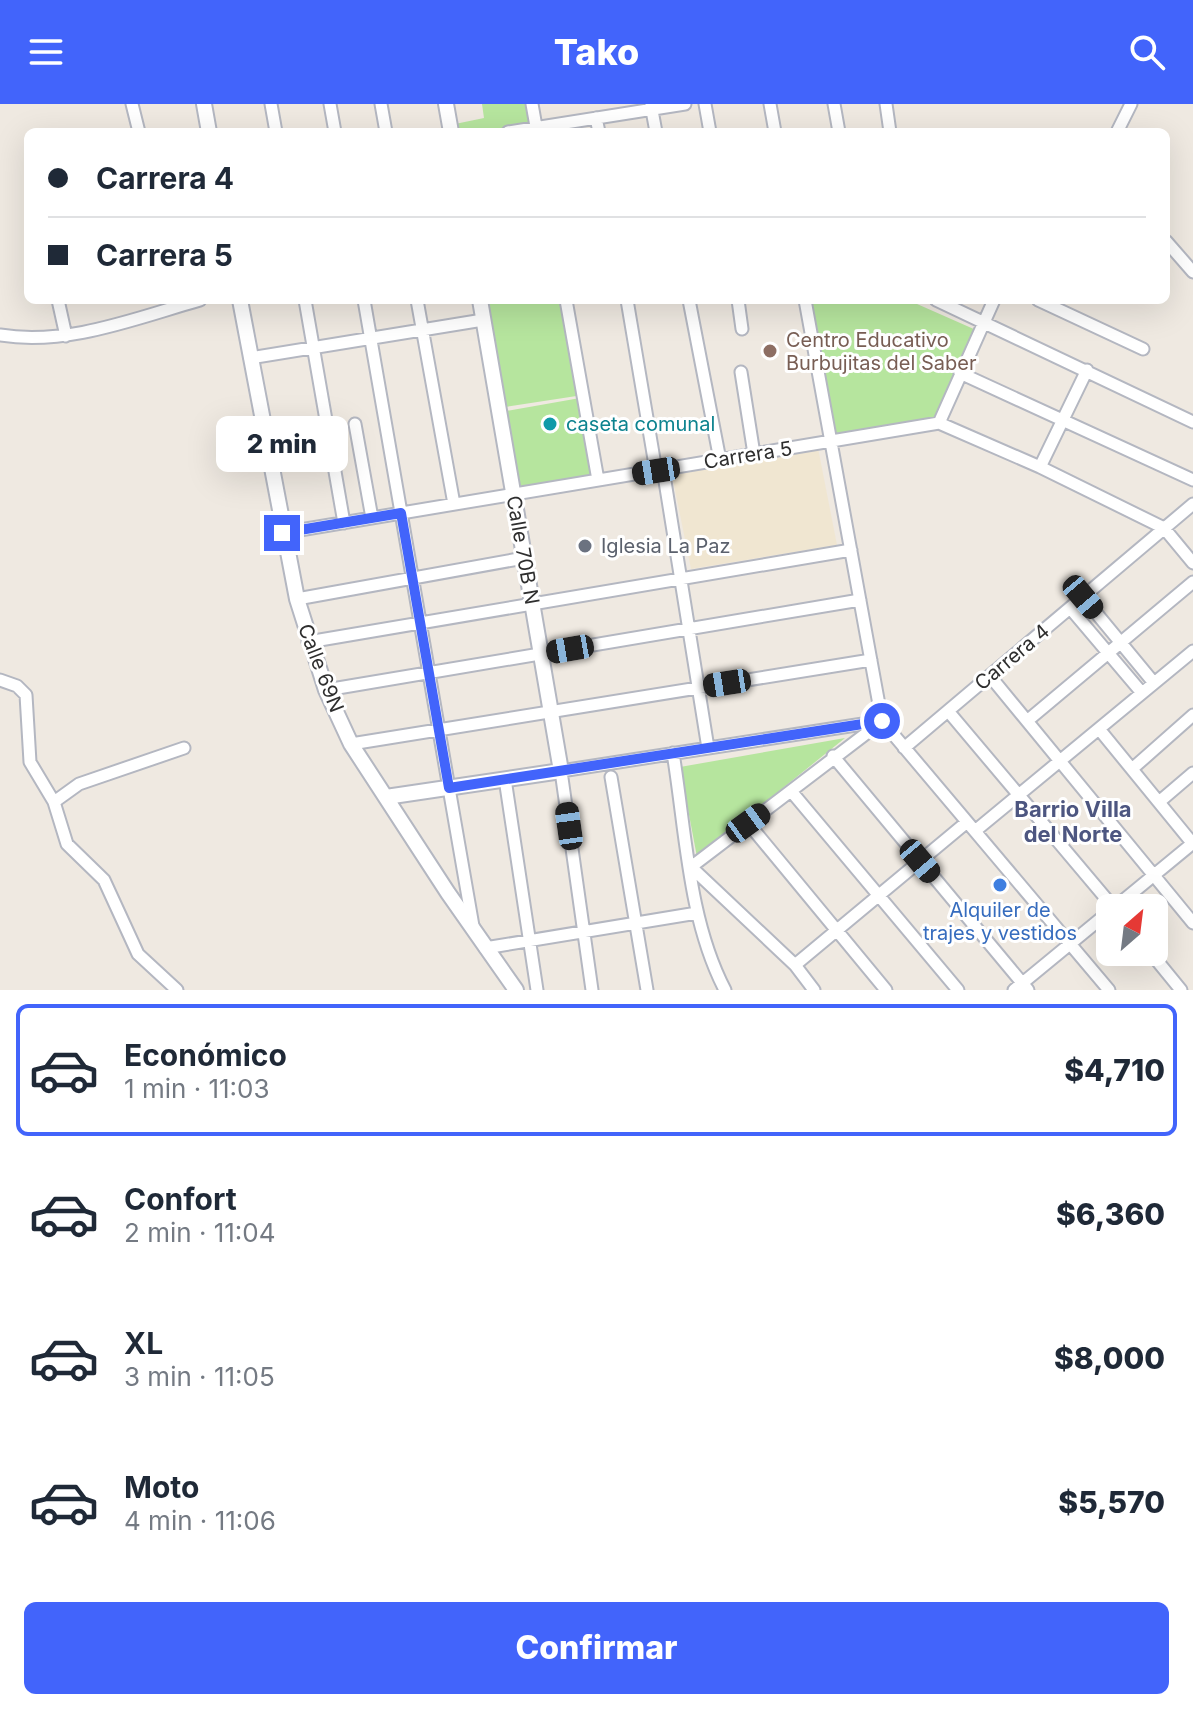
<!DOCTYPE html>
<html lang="es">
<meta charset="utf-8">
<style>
body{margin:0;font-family:Inter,sans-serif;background:#f6f6f7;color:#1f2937;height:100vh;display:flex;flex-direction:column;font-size:30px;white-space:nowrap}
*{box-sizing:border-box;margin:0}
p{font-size:26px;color:#747a83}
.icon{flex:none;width:44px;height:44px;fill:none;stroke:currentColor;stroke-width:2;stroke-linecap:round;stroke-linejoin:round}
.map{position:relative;height:886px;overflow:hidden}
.sheet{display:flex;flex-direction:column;background:#fff;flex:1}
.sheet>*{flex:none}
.hud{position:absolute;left:24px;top:24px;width:1146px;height:176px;border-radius:12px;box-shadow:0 8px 32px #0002;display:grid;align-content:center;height:176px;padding:0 24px;background:#fff}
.needle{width:52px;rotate:28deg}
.tools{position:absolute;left:1096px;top:790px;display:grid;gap:16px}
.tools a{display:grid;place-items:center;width:72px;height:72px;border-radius:12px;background:#fff;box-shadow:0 8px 32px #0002;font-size:40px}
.end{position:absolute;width:36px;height:36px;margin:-18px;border:10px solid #4264fb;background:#fff;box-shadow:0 0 0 4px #fff}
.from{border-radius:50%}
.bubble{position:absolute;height:56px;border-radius:12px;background:#fff;box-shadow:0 8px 32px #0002;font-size:26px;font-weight:800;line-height:56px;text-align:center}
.car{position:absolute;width:24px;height:48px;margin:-24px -12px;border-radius:10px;box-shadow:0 0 6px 2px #0007;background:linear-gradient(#222 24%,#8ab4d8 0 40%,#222 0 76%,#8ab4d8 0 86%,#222 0)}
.hud b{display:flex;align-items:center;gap:28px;height:76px;font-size:30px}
.hud b+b{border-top:2px solid #e0e1e3}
.hud i{width:20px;height:20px;background:#1f2937}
ul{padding:14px 0 0;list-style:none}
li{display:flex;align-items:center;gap:24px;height:132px;margin:0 16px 12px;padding:0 8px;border:4px solid transparent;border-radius:12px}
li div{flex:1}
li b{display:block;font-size:30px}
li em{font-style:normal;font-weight:800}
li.on{border-color:#4264fb}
li>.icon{width:72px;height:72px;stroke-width:1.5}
.primary-button{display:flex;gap:16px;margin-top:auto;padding:16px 24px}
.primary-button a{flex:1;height:92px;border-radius:12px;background:#4264fb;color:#fff;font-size:32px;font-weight:800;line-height:92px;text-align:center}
header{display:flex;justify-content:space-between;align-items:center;height:104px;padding:0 24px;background:#4264fb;color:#fff;font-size:36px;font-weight:800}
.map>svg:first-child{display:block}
.education{fill:#f0e6d1}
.green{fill:#b6e59e}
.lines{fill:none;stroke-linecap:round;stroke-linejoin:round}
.minor-casing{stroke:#b4b7c1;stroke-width:15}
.tertiary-casing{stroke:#b4b7c1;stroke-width:18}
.minor{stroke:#fff;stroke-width:11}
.tertiary{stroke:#fff;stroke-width:14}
.route{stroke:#4264fb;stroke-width:10}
.education-dot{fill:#8d6e63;stroke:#fff;stroke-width:3}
.culture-dot{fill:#0f9aa8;stroke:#fff;stroke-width:3}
.worship-dot{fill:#6b7280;stroke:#fff;stroke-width:3}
.shop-dot{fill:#3f7fe0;stroke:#fff;stroke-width:3}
.labels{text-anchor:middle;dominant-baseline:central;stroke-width:6;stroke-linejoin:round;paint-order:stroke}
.education-label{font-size:20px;fill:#785e54;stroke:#fff;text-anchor:start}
.culture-label{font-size:20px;fill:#0d838f;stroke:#fff;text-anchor:start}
.street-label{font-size:20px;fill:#2e2e2e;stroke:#fff}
.worship-label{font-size:20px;fill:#5b616d;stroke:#fff;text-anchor:start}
.shop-label{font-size:20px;fill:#366cbe;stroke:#fff}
.neighbourhood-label{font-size:22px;font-weight:bold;fill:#4d5680;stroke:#fff}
</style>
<header><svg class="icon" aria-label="menu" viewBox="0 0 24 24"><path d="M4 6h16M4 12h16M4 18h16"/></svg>Tako<svg class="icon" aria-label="search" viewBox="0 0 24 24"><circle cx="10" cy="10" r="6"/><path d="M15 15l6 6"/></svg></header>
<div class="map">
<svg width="1193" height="886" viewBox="0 0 1193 886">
<rect width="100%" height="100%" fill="#efe9e1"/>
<path class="education" d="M818 344 837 441 691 465 672 371Z"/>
<path class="green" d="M482 0H531L536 20 494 28H457L455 20 484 14Z
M480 196H566L583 291 499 304Z
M812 196H908L976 226 936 320 831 337Z
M580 294 592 374 519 386 506 307Z
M845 634 697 753 680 663Z"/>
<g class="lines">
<defs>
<path id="minor" d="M132 0 139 28
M271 0 276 28
M330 0 335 28
M381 0 386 28
M532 0 537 28
M705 0 710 28
M770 0 775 28
M834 0 839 28
M886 0 890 28
M651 1 656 28
M596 14 599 28
M508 28 685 0
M1117 28 1131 0
M1166 137 1193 168
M58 196 66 232
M305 196 344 419
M364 196 473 822
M417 196 454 400
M566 196 598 376
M627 196 656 367
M689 196 720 356
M738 196 742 225
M805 196 882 617 1109 886
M936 196 1193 318
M1038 196 1143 245
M0 231C68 242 136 214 200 196
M250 254 483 216
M741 268 754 350
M960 269 1193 376
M939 319 1040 363 1164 424 1193 459
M939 319 994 196
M355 320 372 414
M1040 363 1087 266
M663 365 708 644
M282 429 939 319
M1083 493 1154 579
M297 495 524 454
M1070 504 1142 589
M308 538 851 446
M990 572 1193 819
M0 576 17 582 26 591 30 658 54 698 67 740 104 776 138 850 177 886
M326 586 860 496
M948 607 1114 804
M1027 617 1193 478
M1099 625 1193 740
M351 640 871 556
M904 644 1193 400
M673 649C686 728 688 815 725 886
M833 652 1028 886
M1132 665 1193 611
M611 673 647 886
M505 675 537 886
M791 687 958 886
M54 698 79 680 184 644
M1159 698 1193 669
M748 719 886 886
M975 727 1193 547
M1114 804 1193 739
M485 844 697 809
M1150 848 1181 886
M795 861 967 718
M592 886 561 667 882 617
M814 886 795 861 691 763 880 619
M1014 886 1110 807"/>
<path id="tertiary" d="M204 0 209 28
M446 0 451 28
M240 196 297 495 326 586 351 640 448 789 516 886
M386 693 561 667 480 196"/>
</defs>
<use href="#minor" class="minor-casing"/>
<use href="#tertiary" class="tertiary-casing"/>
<use href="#minor" class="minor"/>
<use href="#tertiary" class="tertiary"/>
</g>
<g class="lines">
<path class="route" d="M282 429 401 409 449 684 882 617"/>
</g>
<circle class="education-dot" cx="770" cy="247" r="8"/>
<circle class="culture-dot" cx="550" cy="320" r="8"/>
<circle class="worship-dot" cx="585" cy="442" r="8"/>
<circle class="shop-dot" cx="1000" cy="781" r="8"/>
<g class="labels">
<g class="education-label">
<text x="786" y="236">Centro Educativo<tspan x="786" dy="23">Burbujitas del Saber</tspan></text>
</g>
<g class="culture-label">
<text x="566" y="320">caseta comunal</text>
</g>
<g class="street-label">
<text transform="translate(748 351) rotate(-9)">Carrera 5</text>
<text transform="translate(523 446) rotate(80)">Calle 70B N</text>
<text transform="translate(1012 553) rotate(-40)">Carrera 4</text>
<text transform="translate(321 564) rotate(69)">Calle 69N</text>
</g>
<g class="worship-label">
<text x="601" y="442">Iglesia La Paz</text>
</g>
<g class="shop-label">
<text x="1000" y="806">Alquiler de<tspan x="1000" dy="23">trajes y vestidos</tspan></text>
</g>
<g class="neighbourhood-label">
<text x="1073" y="705">Barrio Villa<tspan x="1073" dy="25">del Norte</tspan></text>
</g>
</g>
</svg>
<div class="tools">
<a><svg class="needle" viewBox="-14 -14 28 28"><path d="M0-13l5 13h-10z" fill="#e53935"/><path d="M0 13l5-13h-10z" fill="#747a83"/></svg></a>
</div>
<i class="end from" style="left:882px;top:617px"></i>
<i class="end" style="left:282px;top:429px"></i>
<div class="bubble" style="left:216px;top:312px;width:132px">2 min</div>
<i class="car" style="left:656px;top:367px;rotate:261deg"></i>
<i class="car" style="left:1083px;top:493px;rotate:140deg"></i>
<i class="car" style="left:570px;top:545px;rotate:260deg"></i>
<i class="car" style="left:727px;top:579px;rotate:261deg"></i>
<i class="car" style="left:748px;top:719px;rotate:54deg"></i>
<i class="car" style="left:569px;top:722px;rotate:352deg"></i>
<i class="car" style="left:920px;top:757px;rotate:140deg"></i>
<div class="hud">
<b><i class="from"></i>Carrera 4</b>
<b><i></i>Carrera 5</b>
</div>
</div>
<section class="sheet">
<ul>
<li class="on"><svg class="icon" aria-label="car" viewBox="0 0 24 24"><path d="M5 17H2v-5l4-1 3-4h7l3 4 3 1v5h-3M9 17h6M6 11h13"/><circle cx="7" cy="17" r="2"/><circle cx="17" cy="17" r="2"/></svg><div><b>Económico</b><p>1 min · 11:03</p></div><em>$4,710</em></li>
<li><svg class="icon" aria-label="car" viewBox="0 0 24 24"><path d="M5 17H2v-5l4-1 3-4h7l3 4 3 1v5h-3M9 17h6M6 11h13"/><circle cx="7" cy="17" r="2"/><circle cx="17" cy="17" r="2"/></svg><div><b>Confort</b><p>2 min · 11:04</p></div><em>$6,360</em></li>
<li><svg class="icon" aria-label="car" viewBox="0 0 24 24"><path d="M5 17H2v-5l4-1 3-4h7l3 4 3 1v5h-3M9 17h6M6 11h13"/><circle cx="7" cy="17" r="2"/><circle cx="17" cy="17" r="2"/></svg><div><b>XL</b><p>3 min · 11:05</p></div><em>$8,000</em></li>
<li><svg class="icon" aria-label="car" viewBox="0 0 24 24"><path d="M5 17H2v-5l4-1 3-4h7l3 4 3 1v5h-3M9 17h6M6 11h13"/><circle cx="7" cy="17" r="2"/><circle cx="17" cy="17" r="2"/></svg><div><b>Moto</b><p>4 min · 11:06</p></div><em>$5,570</em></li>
</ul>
<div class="primary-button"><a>Confirmar</a></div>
</section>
